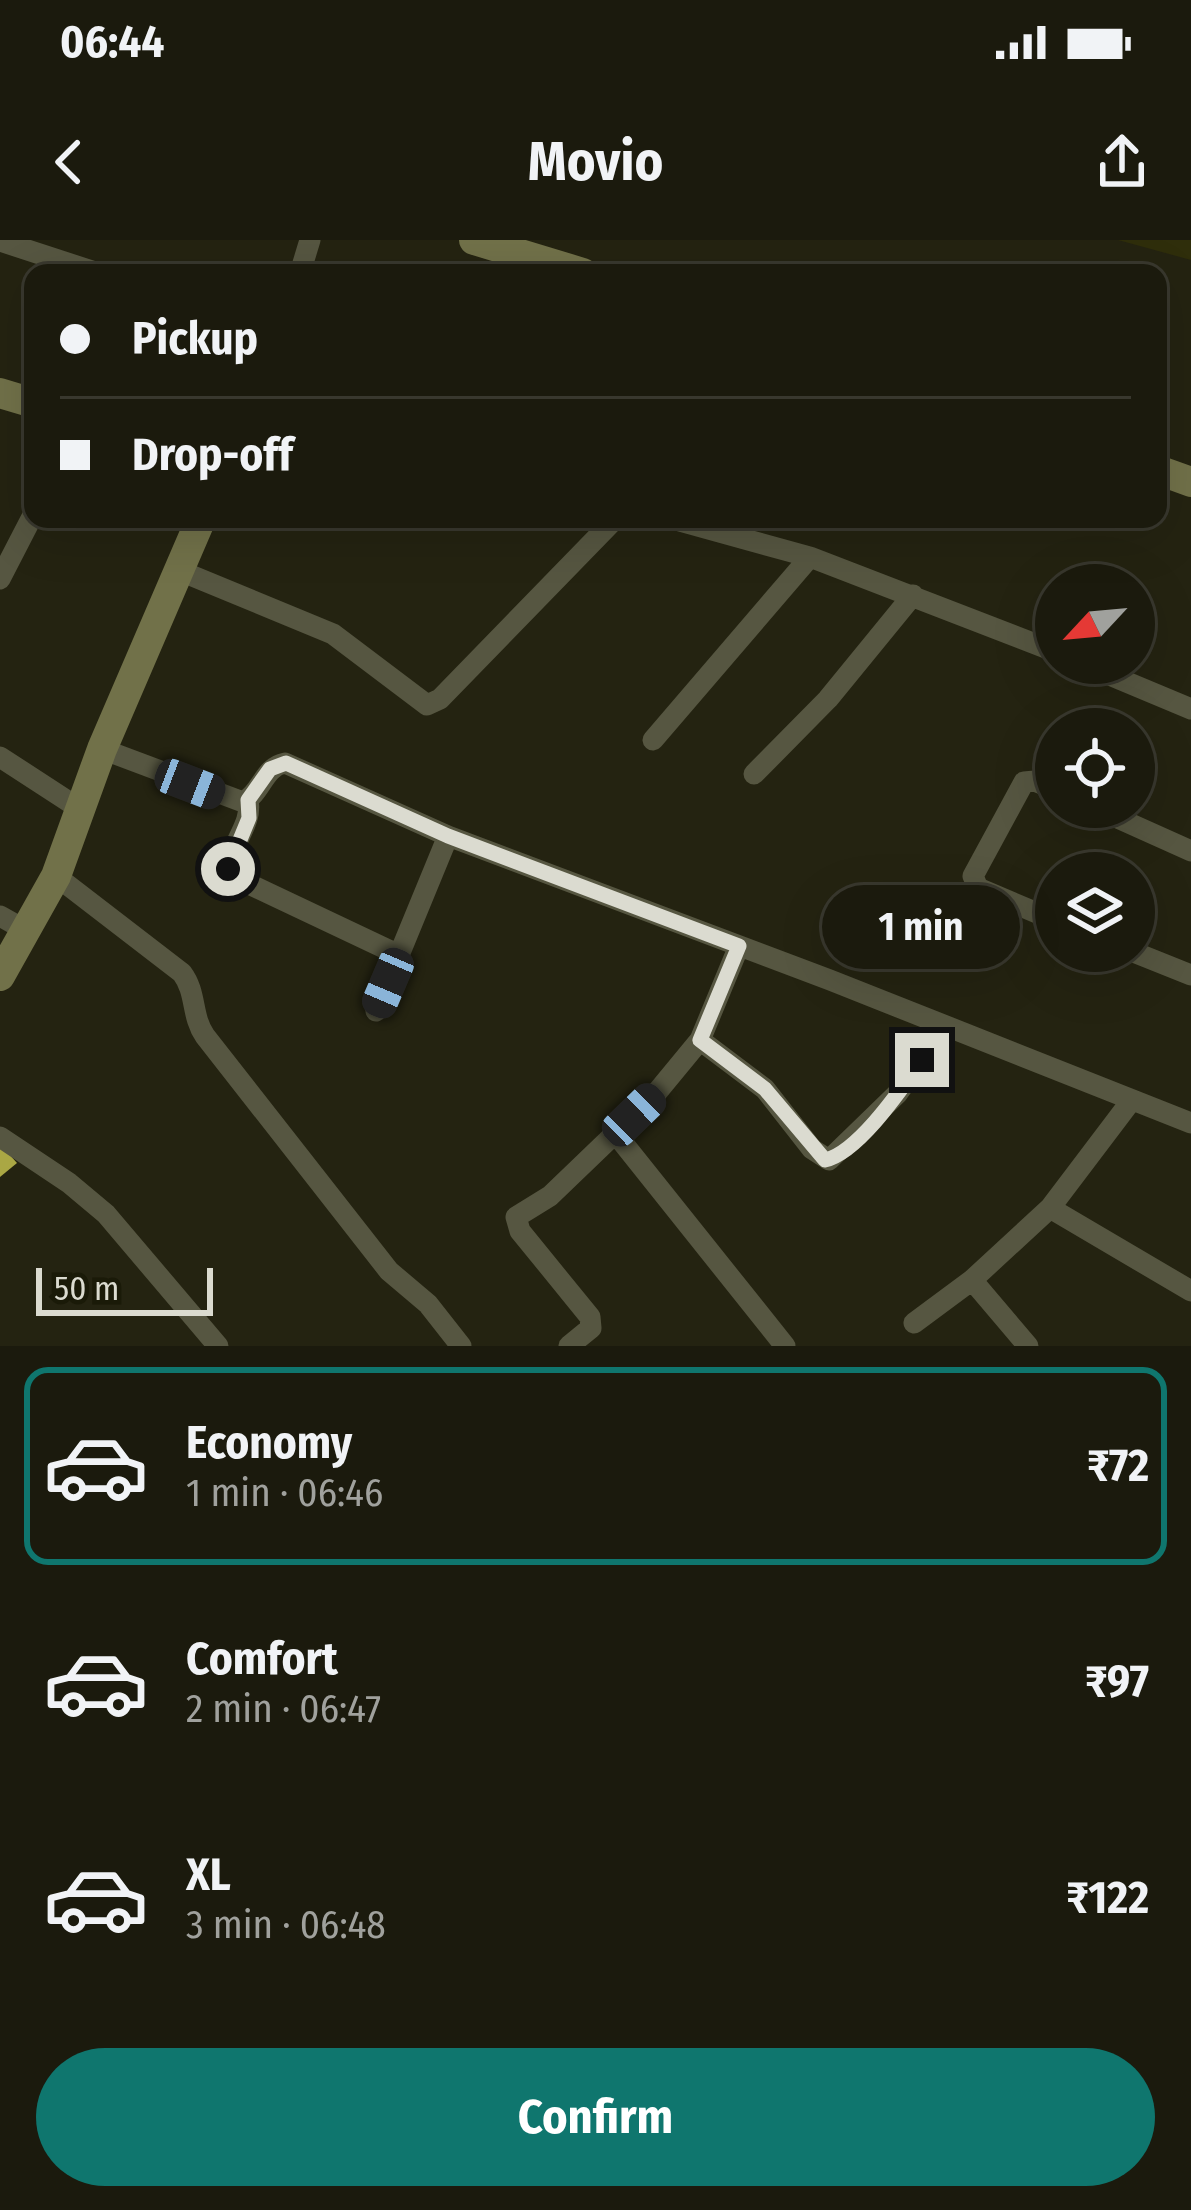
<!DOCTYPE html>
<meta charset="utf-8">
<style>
body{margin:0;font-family:"Fira Sans Condensed",sans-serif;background:#28271b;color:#f1f3f6;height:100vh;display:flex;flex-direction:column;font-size:45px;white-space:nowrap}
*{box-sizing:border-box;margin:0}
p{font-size:39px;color:#a0a19d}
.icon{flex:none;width:66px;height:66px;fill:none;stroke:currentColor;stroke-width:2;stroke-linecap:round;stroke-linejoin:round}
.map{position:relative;height:1106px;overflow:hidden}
.side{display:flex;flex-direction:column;background:#1b1a0d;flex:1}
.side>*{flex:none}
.banner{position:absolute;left:24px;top:24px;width:1143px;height:264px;border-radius:24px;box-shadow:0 12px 48px #0002,0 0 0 3px #39382e;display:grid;align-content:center;height:264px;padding:0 36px;background:#1b1a0d}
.needle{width:78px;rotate:244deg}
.buttons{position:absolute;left:1035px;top:324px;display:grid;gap:24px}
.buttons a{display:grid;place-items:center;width:120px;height:120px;border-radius:50%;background:#1b1a0d;box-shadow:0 12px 48px #0002,0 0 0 3px #39382e;font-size:60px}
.scale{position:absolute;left:36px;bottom:30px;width:177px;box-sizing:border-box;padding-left:12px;border:6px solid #dbdbd0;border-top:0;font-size:33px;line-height:42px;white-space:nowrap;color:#dbdbd0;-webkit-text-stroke:9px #1a1a08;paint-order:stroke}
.end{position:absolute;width:54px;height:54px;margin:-27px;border:15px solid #dbdbd0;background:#111;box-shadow:0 0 0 6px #111}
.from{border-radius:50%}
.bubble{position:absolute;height:84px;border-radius:42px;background:#1b1a0d;box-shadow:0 12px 48px #0002,0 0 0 3px #39382e;font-size:39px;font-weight:700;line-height:84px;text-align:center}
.car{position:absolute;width:36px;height:72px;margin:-36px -18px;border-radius:15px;box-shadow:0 0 9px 3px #0007;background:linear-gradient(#222 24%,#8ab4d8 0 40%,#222 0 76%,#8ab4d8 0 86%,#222 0)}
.banner b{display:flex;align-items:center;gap:42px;height:114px;font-size:45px}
.banner b+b{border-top:3px solid #39382e}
.banner i{width:30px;height:30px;background:#f1f3f6}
ul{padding:21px 0 0;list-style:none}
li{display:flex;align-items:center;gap:36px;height:198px;margin:0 24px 18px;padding:0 12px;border:6px solid transparent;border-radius:24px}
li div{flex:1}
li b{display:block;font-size:45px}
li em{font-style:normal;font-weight:700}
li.current{border-color:#0f766e}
li>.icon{width:108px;height:108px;stroke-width:1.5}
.cta{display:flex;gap:24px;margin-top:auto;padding:24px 36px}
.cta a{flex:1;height:138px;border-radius:72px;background:#0f766e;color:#fff;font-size:48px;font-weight:700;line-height:138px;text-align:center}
.status{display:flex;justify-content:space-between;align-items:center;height:84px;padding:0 60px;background:#1b1a0d;direction:ltr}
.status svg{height:33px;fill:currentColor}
header{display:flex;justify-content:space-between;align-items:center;height:156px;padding:0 36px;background:#1b1a0d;font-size:54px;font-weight:700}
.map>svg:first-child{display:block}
.green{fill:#2f2e0b}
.building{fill:#aaa744}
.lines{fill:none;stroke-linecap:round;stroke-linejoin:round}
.street{stroke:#565641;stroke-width:21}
.secondary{stroke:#717149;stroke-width:30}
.route{stroke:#dbdbd0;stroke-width:15}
</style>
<div class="status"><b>06:44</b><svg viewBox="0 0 49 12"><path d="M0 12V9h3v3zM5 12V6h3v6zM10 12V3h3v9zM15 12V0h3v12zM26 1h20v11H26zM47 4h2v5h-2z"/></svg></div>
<header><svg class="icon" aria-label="back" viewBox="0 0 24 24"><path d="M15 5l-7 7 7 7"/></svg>Movio<svg class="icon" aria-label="share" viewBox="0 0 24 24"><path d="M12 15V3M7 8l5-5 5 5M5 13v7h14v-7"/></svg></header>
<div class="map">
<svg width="1191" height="1106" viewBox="0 0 1191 1106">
<rect width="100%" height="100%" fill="#242311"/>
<path class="green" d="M1118 0H1191V20Z"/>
<path class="building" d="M0 904 17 923 0 937Z"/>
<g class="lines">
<path class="street" d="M0 1 98 33
M300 33 310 0
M672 279 810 317 1056 412
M178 330 333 394 427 465 440 459 615 279
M0 339 33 275
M1081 423 1191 469
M653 500 810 317
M102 509 243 562C262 553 263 527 285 523L448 596 830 740 1191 883
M0 517 80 569
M754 534 828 459 913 355
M1056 550 1035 541 1024 542 973 636 978 648 1056 681
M248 560C254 588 222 610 232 636L399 715
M1093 567 1191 611
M56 636 182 733C197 753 191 776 205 796L389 1031 428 1064 461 1106
M0 676 25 690
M1131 711 1191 735
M376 771 448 596
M700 800 765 849 812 909 829 920 897 854 946 786
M1131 861 1050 968 1191 1051
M615 893 785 1106
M0 897 69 943 106 974 218 1106
M972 1040 1028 1106
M914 1083 972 1040 1050 968
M569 1106 591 1088 590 1077 520 991 516 977 550 956 653 857 700 800 739 706"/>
<path class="secondary" d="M474 0 583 33
M0 153 33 163
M1158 230 1191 242
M0 736 56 636 102 509 201 279"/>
</g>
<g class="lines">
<path class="route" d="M228 629 249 578 248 560 270 529 286 523 448 596 739 706 700 800 765 849 825 920C858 913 902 848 922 820"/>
</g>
</svg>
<div class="buttons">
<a><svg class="needle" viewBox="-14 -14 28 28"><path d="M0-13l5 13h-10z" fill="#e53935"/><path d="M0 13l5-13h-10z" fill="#a0a19d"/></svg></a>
<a><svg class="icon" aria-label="locate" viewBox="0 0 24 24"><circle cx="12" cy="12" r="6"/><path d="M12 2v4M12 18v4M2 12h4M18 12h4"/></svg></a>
<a><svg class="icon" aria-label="layers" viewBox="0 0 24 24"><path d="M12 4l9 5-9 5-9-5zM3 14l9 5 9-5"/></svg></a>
</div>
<div class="scale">50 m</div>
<i class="end from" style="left:228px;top:629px"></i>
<i class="end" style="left:922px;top:820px"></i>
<div class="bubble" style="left:822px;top:645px;width:198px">1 min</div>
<i class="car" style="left:190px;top:544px;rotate:111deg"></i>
<i class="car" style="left:388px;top:743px;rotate:203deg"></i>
<i class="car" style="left:634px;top:875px;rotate:46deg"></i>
<div class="banner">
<b><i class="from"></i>Pickup</b>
<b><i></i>Drop-off</b>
</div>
</div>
<section class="side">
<ul>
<li class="current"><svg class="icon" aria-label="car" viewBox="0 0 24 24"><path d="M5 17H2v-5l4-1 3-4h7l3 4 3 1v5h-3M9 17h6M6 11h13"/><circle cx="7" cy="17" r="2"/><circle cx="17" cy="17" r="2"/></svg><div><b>Economy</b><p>1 min · 06:46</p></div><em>₹72</em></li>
<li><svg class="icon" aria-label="car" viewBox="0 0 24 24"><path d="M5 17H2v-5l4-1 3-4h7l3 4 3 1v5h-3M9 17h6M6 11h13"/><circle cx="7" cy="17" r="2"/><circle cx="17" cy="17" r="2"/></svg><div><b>Comfort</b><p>2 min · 06:47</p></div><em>₹97</em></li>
<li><svg class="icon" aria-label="car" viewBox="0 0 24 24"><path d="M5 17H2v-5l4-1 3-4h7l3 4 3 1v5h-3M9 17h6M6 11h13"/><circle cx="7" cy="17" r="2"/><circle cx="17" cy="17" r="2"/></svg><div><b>XL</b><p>3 min · 06:48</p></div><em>₹122</em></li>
</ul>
<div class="cta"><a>Confirm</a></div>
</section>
